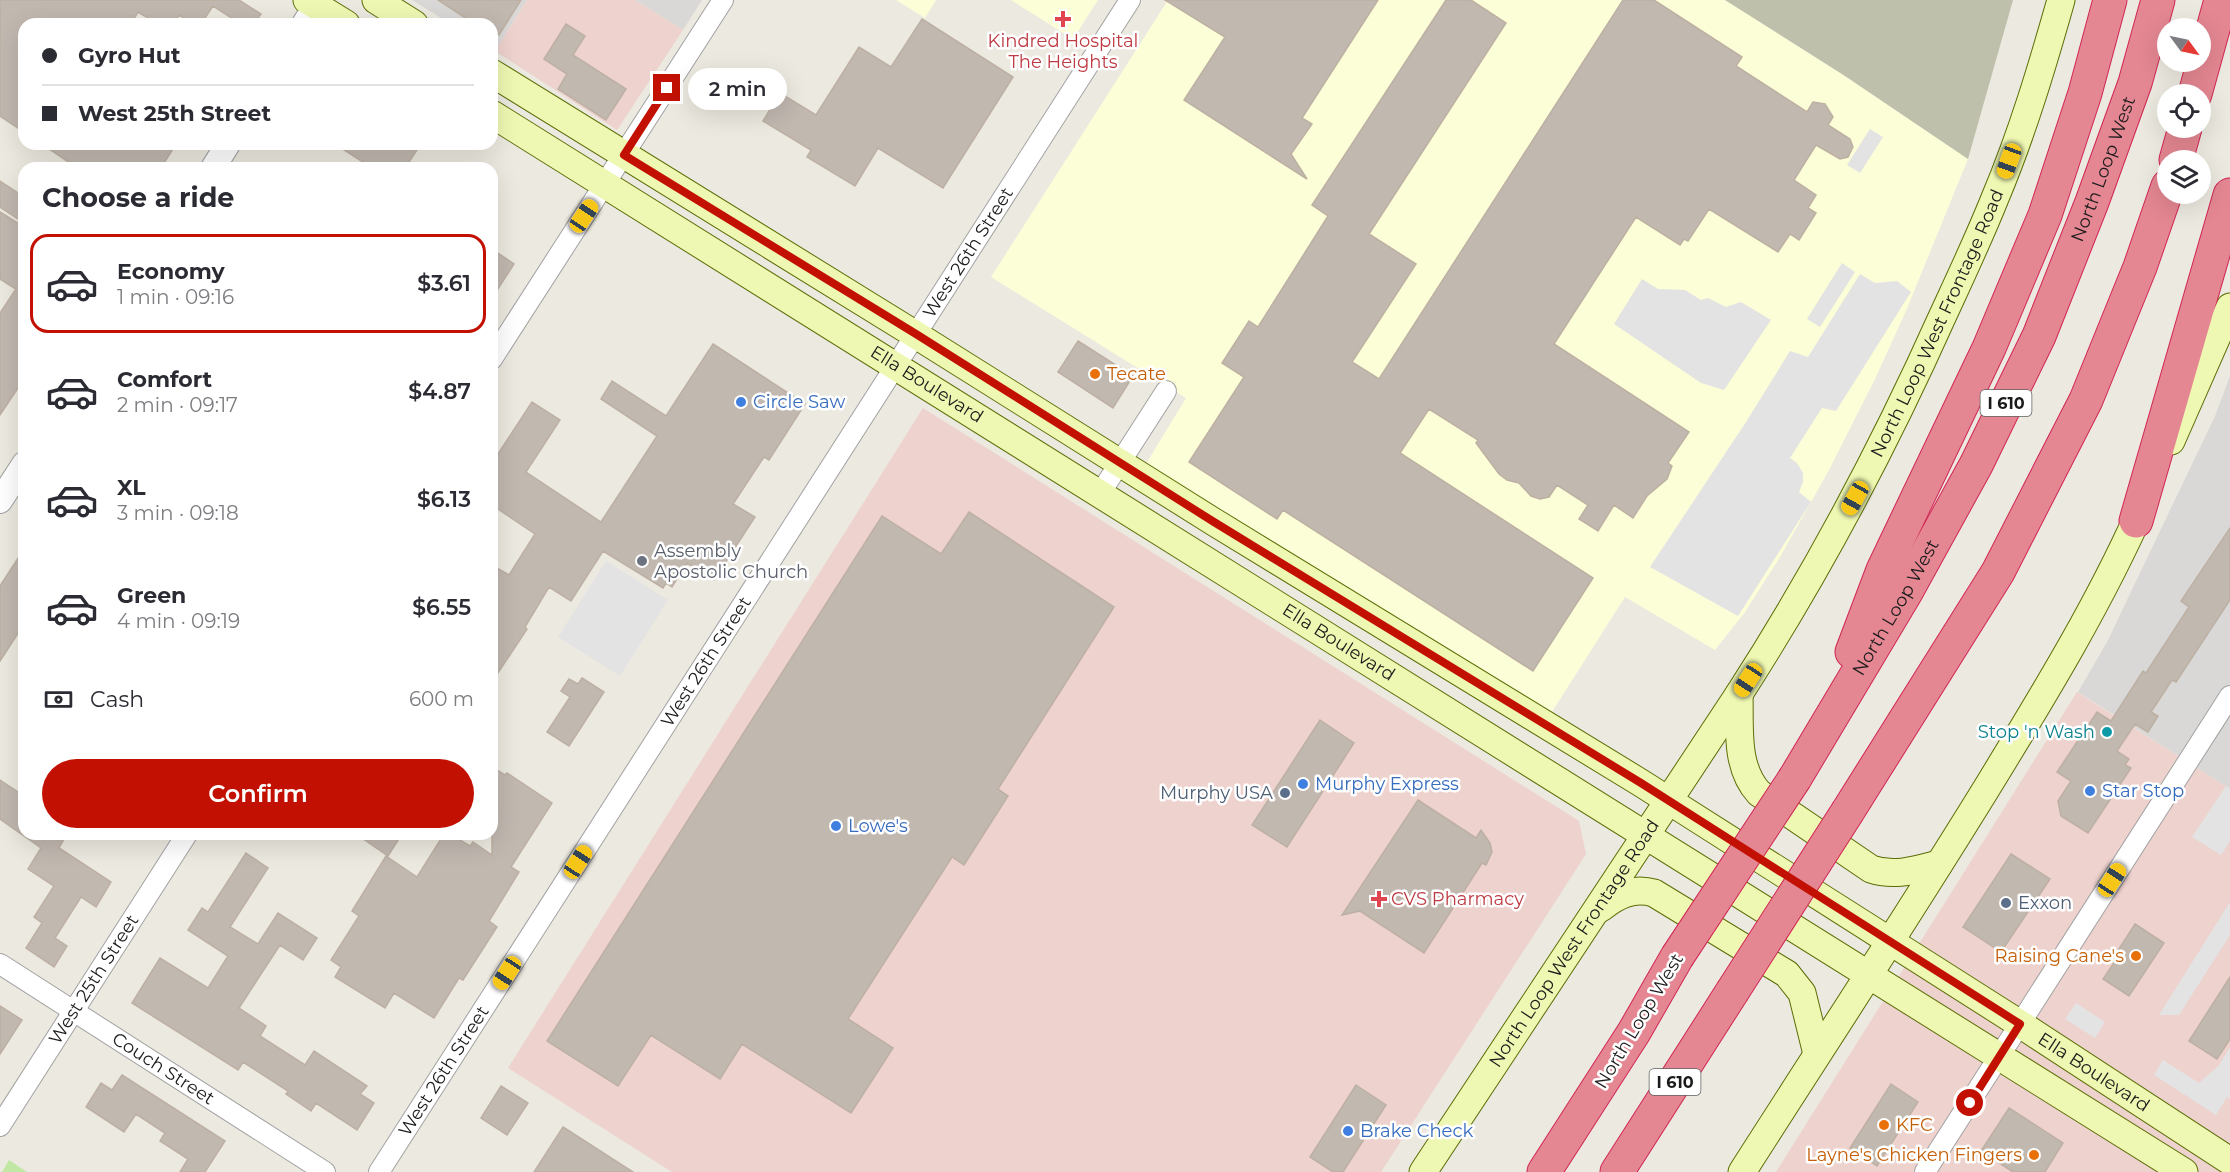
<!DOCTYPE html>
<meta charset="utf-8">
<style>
body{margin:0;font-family:Montserrat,sans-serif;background:#f7f7f7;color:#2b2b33;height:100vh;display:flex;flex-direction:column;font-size:22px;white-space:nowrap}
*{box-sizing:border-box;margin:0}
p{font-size:20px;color:#7c7c81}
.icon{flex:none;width:33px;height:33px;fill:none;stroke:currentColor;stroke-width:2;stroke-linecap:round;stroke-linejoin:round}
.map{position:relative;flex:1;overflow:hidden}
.side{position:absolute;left:18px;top:162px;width:480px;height:678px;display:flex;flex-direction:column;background:#fff;border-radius:18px;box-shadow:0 6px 24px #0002}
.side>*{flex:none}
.banner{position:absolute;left:18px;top:18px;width:480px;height:132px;border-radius:18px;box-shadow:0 6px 24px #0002;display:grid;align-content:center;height:132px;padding:0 24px;background:#fff}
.needle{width:39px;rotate:123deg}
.controls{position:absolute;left:2157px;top:18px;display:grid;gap:12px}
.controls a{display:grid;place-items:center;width:54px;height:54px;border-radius:50%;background:#fff;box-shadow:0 6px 24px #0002;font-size:30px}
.end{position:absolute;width:27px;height:27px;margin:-14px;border:8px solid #c21103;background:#fff;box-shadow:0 0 0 3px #fff}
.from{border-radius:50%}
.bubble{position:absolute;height:42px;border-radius:21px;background:#fff;box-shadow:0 6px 24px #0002;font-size:20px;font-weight:600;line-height:42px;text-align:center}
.car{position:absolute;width:18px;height:36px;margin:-18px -9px;border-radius:8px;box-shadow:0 0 4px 2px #0007;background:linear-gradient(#f5c518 24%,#345 0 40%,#f5c518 0 76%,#345 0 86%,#f5c518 0)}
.banner b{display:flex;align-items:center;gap:21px;height:57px;font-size:22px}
.banner b+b{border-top:2px solid #e1e1e2}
.banner i{width:15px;height:15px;background:#2b2b33}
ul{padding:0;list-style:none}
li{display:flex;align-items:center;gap:18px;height:99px;margin:0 12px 9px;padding:0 12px;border:3px solid transparent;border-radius:18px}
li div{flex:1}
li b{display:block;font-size:22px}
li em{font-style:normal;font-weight:600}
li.current{border-color:#c21103}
li>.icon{width:54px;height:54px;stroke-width:1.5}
h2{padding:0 24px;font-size:27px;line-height:72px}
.pay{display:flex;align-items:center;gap:15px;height:66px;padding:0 24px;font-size:22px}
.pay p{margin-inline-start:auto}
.cta{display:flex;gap:12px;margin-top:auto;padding:12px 24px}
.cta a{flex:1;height:69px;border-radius:36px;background:#c21103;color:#fff;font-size:24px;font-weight:600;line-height:69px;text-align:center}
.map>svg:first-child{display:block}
.residential{fill:#d9d8d7}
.commercial{fill:#eed2ce}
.education{fill:#fcfed7}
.construction{fill:#bfc0ac}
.grass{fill:#c1e7a5}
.parking{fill:#e3e3e3}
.building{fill:#c1b8b0;stroke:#bdb0a3;stroke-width:1.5}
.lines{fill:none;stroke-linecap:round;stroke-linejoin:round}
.minor-casing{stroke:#a2a2a2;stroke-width:22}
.tertiary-casing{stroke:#a2a2a2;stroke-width:26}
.secondary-casing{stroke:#5b6d06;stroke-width:29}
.motorway-casing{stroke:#d12654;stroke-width:35}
.minor{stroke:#fff;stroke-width:20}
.tertiary{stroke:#fff;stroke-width:24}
.secondary{stroke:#eff8b2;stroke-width:27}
.motorway{stroke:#e48792;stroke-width:33}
.motorway-bridge-casing{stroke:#d12654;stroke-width:35;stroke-linecap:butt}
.motorway-bridge{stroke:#e48792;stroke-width:33}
.route{stroke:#c21103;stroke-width:8}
.health-dot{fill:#e0444e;stroke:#fff;stroke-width:2}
.food-dot{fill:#e8710a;stroke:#fff;stroke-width:2}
.shop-dot{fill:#3f7fe0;stroke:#fff;stroke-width:2}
.worship-dot{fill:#6b7280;stroke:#fff;stroke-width:2}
.culture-dot{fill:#0f9aa8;stroke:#fff;stroke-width:2}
.service-dot{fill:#5c6f8a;stroke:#fff;stroke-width:2}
.labels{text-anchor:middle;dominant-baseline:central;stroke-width:5;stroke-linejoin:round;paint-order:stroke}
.shield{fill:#fff;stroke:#5f5f5f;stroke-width:1.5}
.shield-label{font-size:16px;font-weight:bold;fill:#1b1b1b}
.health-label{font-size:18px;fill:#be3a42;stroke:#fff}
.street-label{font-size:18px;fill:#1b1b1b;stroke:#fff}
.food-label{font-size:18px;fill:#c56008;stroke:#fff;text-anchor:start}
.shop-label{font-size:18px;fill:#366cbe;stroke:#fff;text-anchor:start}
.worship-label{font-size:18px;fill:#5b616d;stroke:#fff;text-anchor:start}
.culture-label{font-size:18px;fill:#0d838f;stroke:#fff;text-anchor:end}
.service-label{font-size:18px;fill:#4e5e75;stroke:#fff;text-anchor:end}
</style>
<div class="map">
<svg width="2230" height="1172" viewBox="0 0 2230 1172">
<rect width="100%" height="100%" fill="#ece9e0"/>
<path class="residential" d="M412 0H527L495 51 492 49V24H451Z
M635 0H702L683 30Z
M2230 376V789L2078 692 2107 642 2215 416Z"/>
<path class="commercial" d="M527 0H635L683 30 617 130 495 51Z
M923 408 1579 821 1586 854 1381 1172H672L508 1068Z
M2077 692 2230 789V1172H1776Z"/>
<path class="education" d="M896 0H936L925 18Z
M1011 0H1098L1073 39Z
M1168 0H1725L1845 76 1968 159 1906 311 1875 379 1829 470 1780 557 1745 612 1715 650 1625 597 1550 715 1144 467 1186 398 991 277Z"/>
<path class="construction" d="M1725 0H2013L1968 159 1845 76Z"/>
<path class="grass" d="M9 1160 27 1172H2Z"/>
<path class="parking" d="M1870 129 1883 137 1860 173 1847 165Z
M1842 263 1855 272 1820 327 1807 319Z
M1860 274 1875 283 1897 281 1911 292 1836 411 1822 408 1790 458 1797 463 1803 473V482L1799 492 1811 502 1738 616 1650 567 1746 422 1790 351 1808 357Z
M1642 279 1658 289 1685 290 1701 300 1708 298 1726 307 1741 302 1771 320 1724 390 1701 383 1614 324Z
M606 561 668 600 620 676 558 637Z
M2226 786 2230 788V841L2221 855 2192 837Z
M2230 902V935L2179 1015H2159Z
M2076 1003 2105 1022 2095 1038 2065 1019Z
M2230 1047V1099L2227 1097 2216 1115 2154 1075 2163 1060 2199 1083 2219 1065Z"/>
<path class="building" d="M0 0H239L261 14 254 24H241L213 6 201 24H194L179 15 173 24H158L138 12 131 24H24V132L0 116Z
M438 0H521L499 35 492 30V24H482L475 19 473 23Z
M1165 0H1378L1302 118 1312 124 1291 154 1307 179 1184 100 1225 37Z
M1446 0H1471L1506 23 1369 234 1416 264 1352 362 1379 379 1623 0H1654L1742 57 1736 66 1807 112 1813 102 1825 104 1833 117 1828 125 1850 139 1853 147 1848 157 1840 159 1816 145 1794 180 1816 195 1808 208 1816 213 1799 240 1790 234 1778 252 1709 209 1688 241 1684 239 1680 245 1636 217 1554 344 1689 432 1668 463 1672 466 1667 479 1647 496 1633 518 1614 505 1598 531 1579 519 1588 505 1557 485 1549 497 1540 499 1531 496 1519 483 1507 480 1499 474 1476 443 1478 440 1429 409 1400 453 1593 578 1533 671 1283 510 1277 519 1189 462 1244 377 1222 363 1249 321 1258 327 1328 216 1312 205Z
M922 19 1013 77 943 188 878 148 855 186 807 157 811 150 763 121 780 93 816 115 859 47 891 67Z
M566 24 585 36 573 55 626 89 606 120 558 89 567 74 544 59Z
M42 144H176L161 168H77Z
M335 144H421L405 168H372Z
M0 181 24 197V210L18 219 0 207Z
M0 212 24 227V379L0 415V313L16 289 0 279Z
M492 249 514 264 492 298Z
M1078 341 1133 376 1113 408 1058 372Z
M713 344 805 404 769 460 764 457 733 504 755 517 714 580 687 563 672 587 666 583 663 588 603 551 571 601 549 587 525 627 527 629 492 682V565L509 575 535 534 492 505V463L532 402 560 420 526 472 601 522 657 436 601 399 612 381 666 416Z
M969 512 1114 607 998 789 1008 796 964 865 952 857 848 1019 893 1048 851 1113 742 1044 720 1079 651 1035 618 1086 547 1041 882 516 941 554Z
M2230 528V600L2176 682 2172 680 2151 712 2158 716 2148 732 2135 724 2117 751 2129 759 2125 765 2131 768 2088 833 2061 816 2058 801 2071 781 2057 772 2097 712 2111 721 2143 671 2146 673 2189 607 2181 601Z
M24 549V624L0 661V586Z
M582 678 604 692 569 746 547 732 570 697 561 691 569 679 578 684Z
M1320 720 1354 743 1287 847 1252 825Z
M492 767 505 775 507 773 552 803 511 867 519 872 489 921 497 927 463 980 459 978 434 1018 394 993 385 1008 335 977 341 967 331 960 359 916 352 911 386 856 417 877 444 834H450L470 846 473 842 492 855Z
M0 780 24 796V834H67L59 848 111 882 96 907 81 897 55 938 67 946 54 967 26 948 42 923 34 917 54 886 28 869 41 848 0 819Z
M1418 800 1476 838 1481 830 1490 843 1492 852 1486 865 1482 863 1424 953 1360 911 1342 915Z
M356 834H402L388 856Z
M246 853 268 868 230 927 258 944 278 913 317 938 303 960 280 945 239 1008 266 1026 260 1036 305 1065 314 1051 367 1086 360 1094 374 1103 357 1130 316 1103 311 1111 286 1094 288 1091 243 1062 238 1070 132 1003 160 958 208 988 228 956 188 930 202 908 208 912Z
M2011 854 2050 879 2001 952 1963 927Z
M2135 924 2164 943 2129 996 2103 979 2118 957 2115 955Z
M2230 977V1039L2217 1059 2189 1041Z
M0 1006 22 1020 0 1054Z
M122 1075 225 1141 205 1172H180L188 1159 160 1141 165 1133 136 1114 124 1132 86 1107 101 1083 112 1090Z
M1891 1084 1918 1102 1877 1166 1850 1148Z
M1356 1085 1386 1105 1343 1172H1333L1310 1157Z
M501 1086 528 1103 507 1135 481 1118Z
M2009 1108 2063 1143 2045 1172H2013L1981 1151Z
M563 1127 633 1172H534Z"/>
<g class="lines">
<defs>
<g id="minor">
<path d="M492 359 723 0"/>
<path d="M1101 492 1166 391"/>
<path id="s1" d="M0 964 325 1172"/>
<path id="s2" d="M0 1126 187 834"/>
<path id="s3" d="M379 1172 1130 0"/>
<path d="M1925 1172 2230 696"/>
</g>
<path id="tertiary" d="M304 24 319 0
M213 168 228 144
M0 501 24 464"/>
<g id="secondary">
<path d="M307 0 346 24"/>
<path d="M376 0 414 24"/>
<path id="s4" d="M492 73 916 335 1214 522 1641 783 2020 1024 2230 1161"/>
<path id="s5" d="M492 114C1058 464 1620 820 2184 1172"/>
<path d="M2171 441 2230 307"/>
<path d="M1739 694C1740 728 1735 767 1759 793L1871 869C1894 877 1916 870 1939 864"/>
<path d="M1601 908C1617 895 1633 887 1654 893L1787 974 1802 993 1817 1054"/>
<path id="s6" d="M1423 1172 1739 694C1817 573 1884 447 1943 315 1961 276 1979 238 1995 198 2022 134 2042 67 2061 0"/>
<path d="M1742 1172C1825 1042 1910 913 1991 781 2046 691 2101 601 2144 503"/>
</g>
<g id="motorway">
<path d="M2195 94 2221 0"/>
<path d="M2176 160 2185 128"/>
<path d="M2136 521 2230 195"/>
<path d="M1852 652 1883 570 1989 348 2045 215 2085 93 2110 0"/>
<path id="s7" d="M1795 778 1906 592 1976 465 2039 336 2092 202 2135 83 2158 0"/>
<path d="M1848 811 1998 572 2086 400 2140 267 2168 186"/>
<path d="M1544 1172 1634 1032 1677 957"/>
<path d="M1617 1172 1732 992"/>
</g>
</defs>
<use href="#minor" class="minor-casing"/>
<use href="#tertiary" class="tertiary-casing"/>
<use href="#secondary" class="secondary-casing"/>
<use href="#motorway" class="motorway-casing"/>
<use href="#minor" class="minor"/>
<use href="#tertiary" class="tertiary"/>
<use href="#secondary" class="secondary"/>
<use href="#motorway" class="motorway"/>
<defs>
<path id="motorway-bridge" d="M1677 957 1795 778
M1732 992 1848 811"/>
</defs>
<use href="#motorway-bridge" class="motorway-bridge-casing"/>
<use href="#motorway-bridge" class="motorway-bridge"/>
</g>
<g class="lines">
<path class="route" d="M667 88 624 155 916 334 1214 522 1641 783 2020 1024 1970 1103"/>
</g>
<g class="health-dot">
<path d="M1060 10h6v6h6v6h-6v6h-6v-6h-6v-6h6z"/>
<path d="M1376 890h6v6h6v6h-6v6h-6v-6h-6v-6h6z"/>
</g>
<g class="food-dot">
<circle cx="1095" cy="374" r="6"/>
<circle cx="2136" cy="956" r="6"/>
<circle cx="1884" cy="1125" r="6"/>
<circle cx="2034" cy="1155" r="6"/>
</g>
<g class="shop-dot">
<circle cx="741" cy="402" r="6"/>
<circle cx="1303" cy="784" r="6"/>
<circle cx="2090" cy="791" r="6"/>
<circle cx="836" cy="826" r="6"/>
<circle cx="1348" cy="1131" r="6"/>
</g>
<circle class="worship-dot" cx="642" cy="561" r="6"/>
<circle class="culture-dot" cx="2107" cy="732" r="6"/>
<g class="service-dot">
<circle cx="1285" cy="793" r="6"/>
<circle cx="2006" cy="903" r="6"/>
</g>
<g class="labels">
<g class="shield">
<rect x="1980.5" y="390" width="51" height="26" rx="4.5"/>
<rect x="1649.5" y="1069" width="51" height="26" rx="4.5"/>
</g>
<g class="shield-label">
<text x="2006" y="403">I 610</text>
<text x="1675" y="1082">I 610</text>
</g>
<g class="health-label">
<text x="1063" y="41">Kindred Hospital<tspan x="1063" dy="21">The Heights</tspan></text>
<text x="1391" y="899" text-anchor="start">CVS Pharmacy</text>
</g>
<g class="street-label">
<text stroke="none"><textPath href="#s7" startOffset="684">North Loop West</textPath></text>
<text stroke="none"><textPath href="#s3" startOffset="1092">West 26th Street</textPath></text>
<text stroke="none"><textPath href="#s6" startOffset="994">North Loop West Frontage Road</textPath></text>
<text stroke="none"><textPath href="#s5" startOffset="512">Ella Boulevard</textPath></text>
<text stroke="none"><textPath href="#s7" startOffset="198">North Loop West</textPath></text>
<text stroke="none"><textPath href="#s5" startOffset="998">Ella Boulevard</textPath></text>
<text stroke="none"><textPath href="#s3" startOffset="606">West 26th Street</textPath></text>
<text stroke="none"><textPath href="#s6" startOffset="274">North Loop West Frontage Road</textPath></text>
<text stroke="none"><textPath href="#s2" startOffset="174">West 25th Street</textPath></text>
<text transform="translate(1639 1021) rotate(-59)">North Loop West</text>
<text stroke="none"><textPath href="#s1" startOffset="194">Couch Street</textPath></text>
<text stroke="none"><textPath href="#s3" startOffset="120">West 26th Street</textPath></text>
<text stroke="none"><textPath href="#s4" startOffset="1888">Ella Boulevard</textPath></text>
</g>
<g class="food-label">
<text x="1107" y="374">Tecate</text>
<text x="2124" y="956" text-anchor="end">Raising Cane's</text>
<text x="1896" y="1125">KFC</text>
<text x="2022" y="1155" text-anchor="end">Layne's Chicken Fingers</text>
</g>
<g class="shop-label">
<text x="753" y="402">Circle Saw</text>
<text x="1315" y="784">Murphy Express</text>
<text x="2102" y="791">Star Stop</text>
<text x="848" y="826">Lowe's</text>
<text x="1360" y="1131">Brake Check</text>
</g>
<g class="worship-label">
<text x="654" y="551">Assembly<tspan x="654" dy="21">Apostolic Church</tspan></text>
</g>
<g class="culture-label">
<text x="2095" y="732">Stop 'n Wash</text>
</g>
<g class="service-label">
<text x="1273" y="793">Murphy USA</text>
<text x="2018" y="903" text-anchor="start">Exxon</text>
</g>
</g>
</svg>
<div class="controls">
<a><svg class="needle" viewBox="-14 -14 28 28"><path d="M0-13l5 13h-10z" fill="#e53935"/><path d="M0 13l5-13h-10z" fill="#7c7c81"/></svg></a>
<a><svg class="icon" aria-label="locate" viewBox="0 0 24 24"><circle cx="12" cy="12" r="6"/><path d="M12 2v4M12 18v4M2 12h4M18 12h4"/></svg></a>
<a><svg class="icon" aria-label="layers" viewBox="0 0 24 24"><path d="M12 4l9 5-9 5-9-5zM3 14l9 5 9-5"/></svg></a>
</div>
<i class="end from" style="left:1970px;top:1103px"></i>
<i class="end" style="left:667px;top:88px"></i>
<div class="bubble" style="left:688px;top:68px;width:99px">2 min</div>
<i class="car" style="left:2009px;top:161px;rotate:200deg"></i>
<i class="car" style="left:584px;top:216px;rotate:34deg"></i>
<i class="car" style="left:1855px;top:498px;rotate:209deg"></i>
<i class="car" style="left:1748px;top:680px;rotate:213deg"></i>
<i class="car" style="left:578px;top:862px;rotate:33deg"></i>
<i class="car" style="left:2112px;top:880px;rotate:33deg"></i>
<i class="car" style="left:507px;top:973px;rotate:213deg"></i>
<div class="banner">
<b><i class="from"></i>Gyro Hut</b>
<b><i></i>West 25th Street</b>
</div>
<section class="side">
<h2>Choose a ride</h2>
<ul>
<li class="current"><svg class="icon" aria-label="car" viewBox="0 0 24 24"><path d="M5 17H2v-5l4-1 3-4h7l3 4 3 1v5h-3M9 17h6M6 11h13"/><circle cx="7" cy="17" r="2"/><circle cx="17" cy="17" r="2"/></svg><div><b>Economy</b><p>1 min · 09:16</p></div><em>$3.61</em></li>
<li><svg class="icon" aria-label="car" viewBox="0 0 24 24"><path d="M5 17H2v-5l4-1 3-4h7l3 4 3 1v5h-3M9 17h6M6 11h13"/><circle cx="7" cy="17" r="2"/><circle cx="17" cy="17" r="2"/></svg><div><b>Comfort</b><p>2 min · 09:17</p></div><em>$4.87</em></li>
<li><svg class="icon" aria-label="car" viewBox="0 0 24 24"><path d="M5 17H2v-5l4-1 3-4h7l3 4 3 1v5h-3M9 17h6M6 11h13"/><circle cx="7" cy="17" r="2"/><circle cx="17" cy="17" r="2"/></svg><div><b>XL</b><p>3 min · 09:18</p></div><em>$6.13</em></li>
<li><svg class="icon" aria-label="car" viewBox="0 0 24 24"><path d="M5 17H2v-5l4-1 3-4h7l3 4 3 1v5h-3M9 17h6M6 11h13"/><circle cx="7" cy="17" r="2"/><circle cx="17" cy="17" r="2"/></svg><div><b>Green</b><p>4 min · 09:19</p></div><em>$6.55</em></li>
</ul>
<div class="pay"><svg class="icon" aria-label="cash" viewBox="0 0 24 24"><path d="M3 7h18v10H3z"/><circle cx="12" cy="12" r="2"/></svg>Cash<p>600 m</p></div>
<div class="cta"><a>Confirm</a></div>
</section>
</div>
